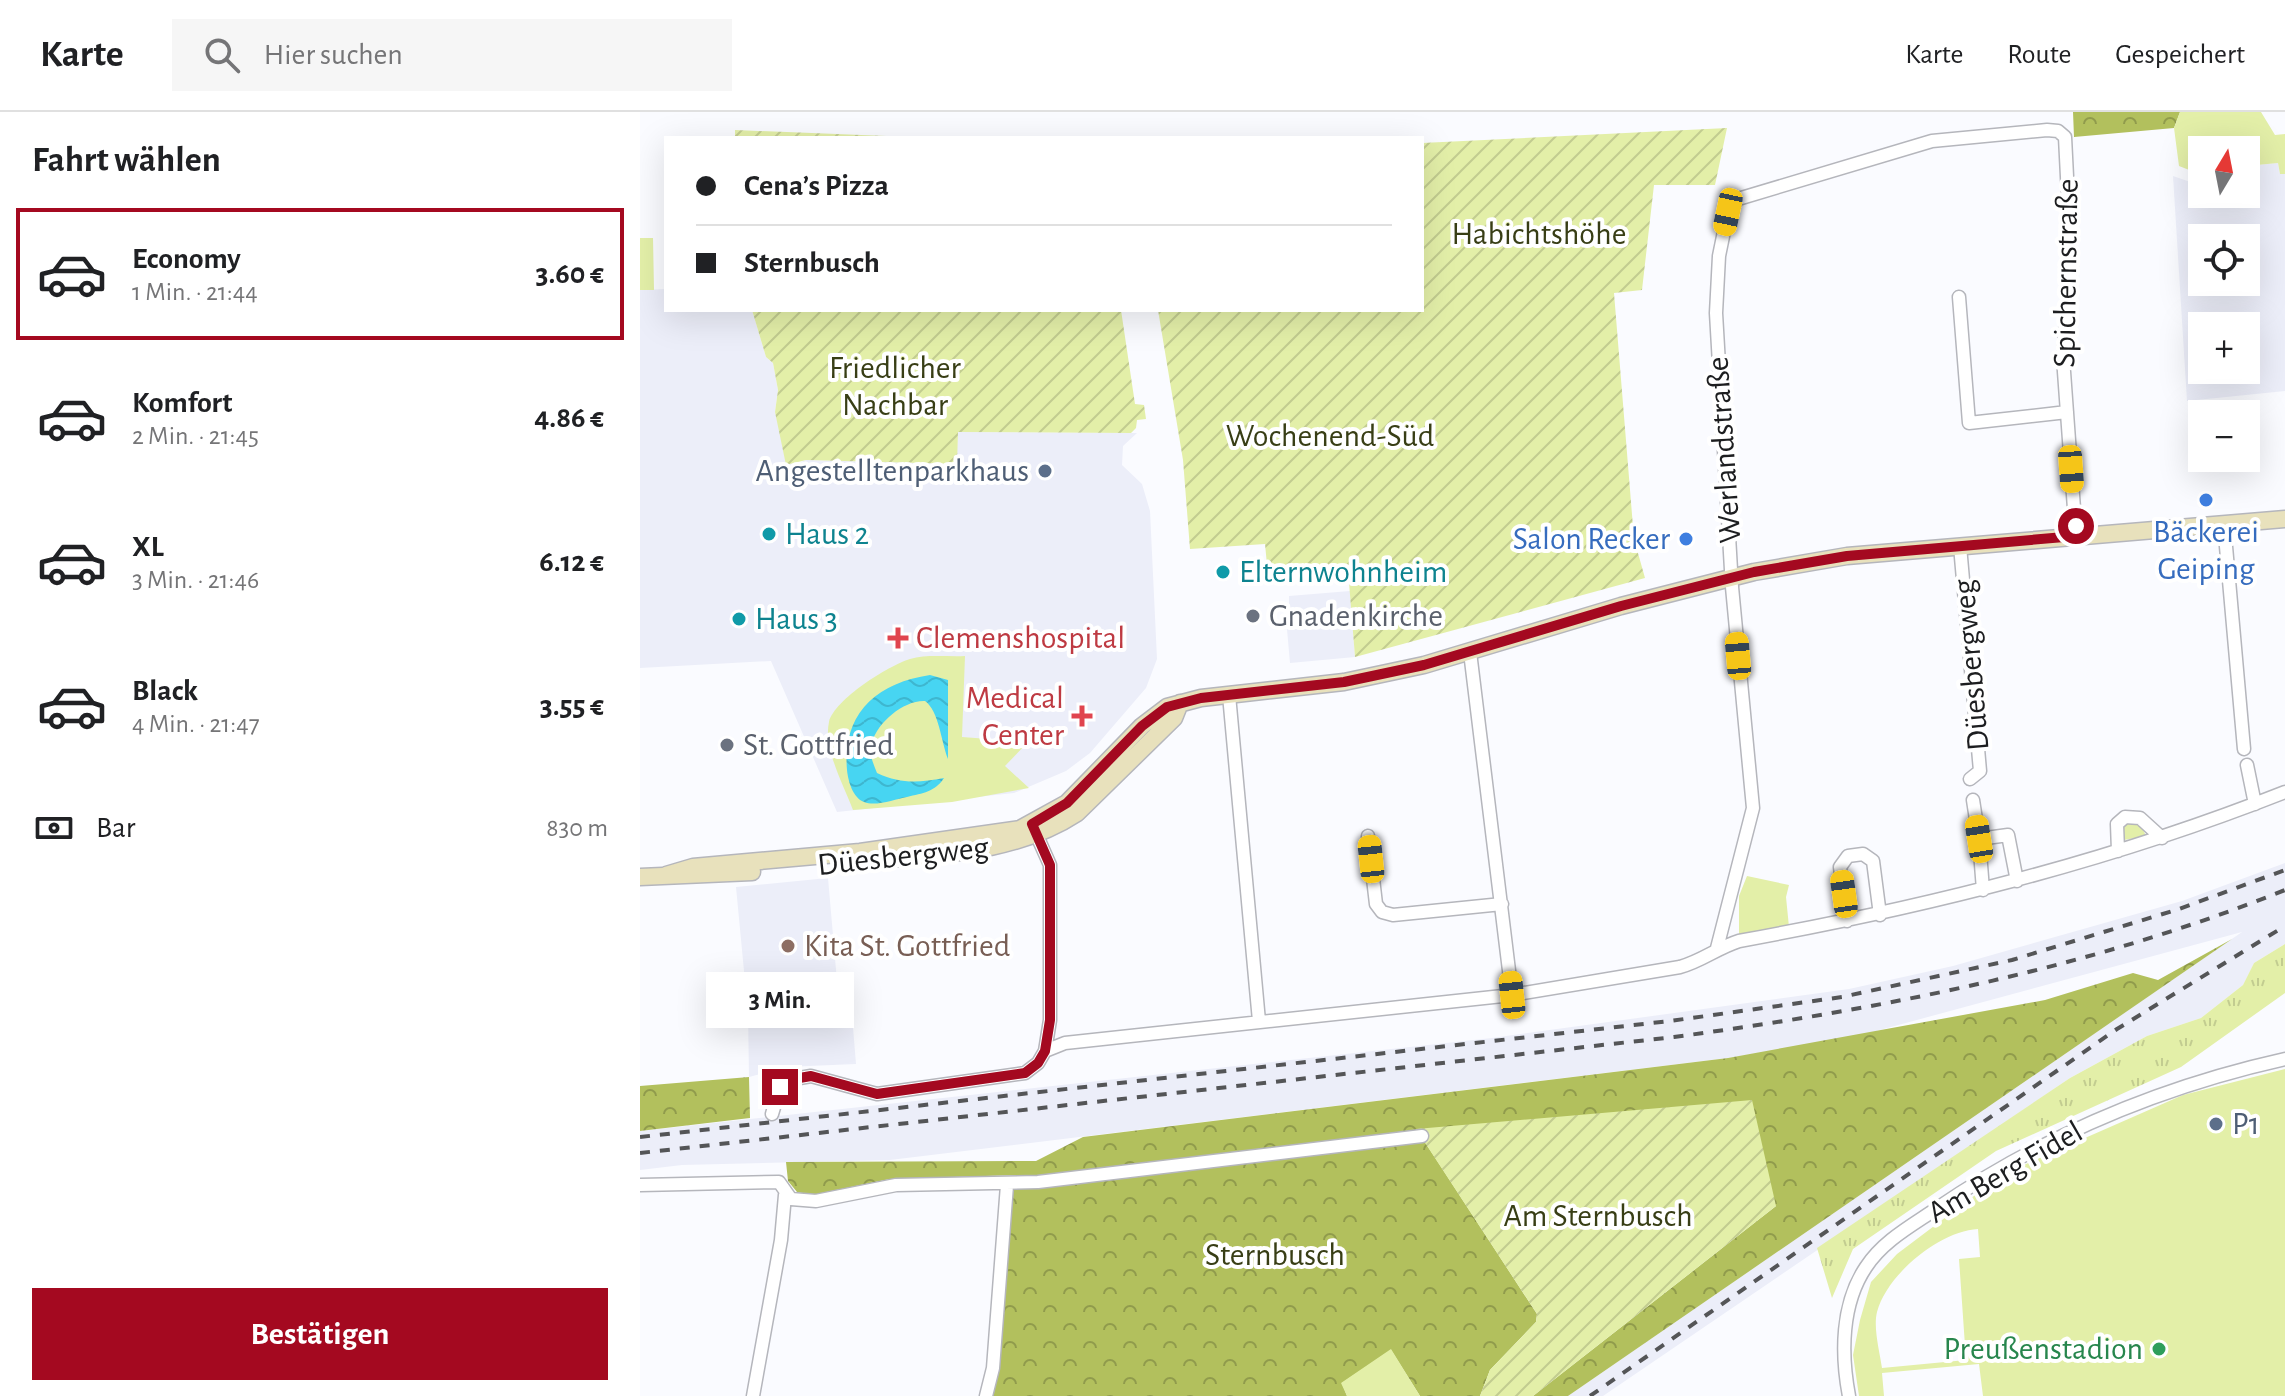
<!DOCTYPE html>
<html lang="de">
<meta charset="utf-8">
<style>
body{margin:0;font-family:"Alegreya Sans",sans-serif;background:#f6f6f6;color:#202124;height:100vh;display:flex;flex-direction:column;font-size:30px;white-space:nowrap}
*{box-sizing:border-box;margin:0}
p{font-size:26px;color:#757577}
.icon{flex:none;width:44px;height:44px;fill:none;stroke:currentColor;stroke-width:2;stroke-linecap:round;stroke-linejoin:round}
.map{position:relative;flex:1;overflow:hidden}
.drawer{display:flex;flex-direction:column;background:#fff;width:640px}
.drawer>*{flex:none}
.top-card{position:absolute;left:24px;top:24px;width:760px;height:176px;border-radius:0px;box-shadow:0 8px 32px #0002;display:grid;align-content:center;height:176px;padding:0 32px;background:#fff}
.needle{width:52px;rotate:10deg}
.fabs{position:absolute;left:1548px;top:24px;display:grid;gap:16px}
.fabs a{display:grid;place-items:center;width:72px;height:72px;border-radius:0px;background:#fff;box-shadow:0 8px 32px #0002;font-size:40px}
.end{position:absolute;width:36px;height:36px;margin:-18px;border:10px solid #a40920;background:#fff;box-shadow:0 0 0 4px #fff}
.from{border-radius:50%}
.bubble{position:absolute;height:56px;border-radius:0px;background:#fff;box-shadow:0 8px 32px #0002;font-size:26px;font-weight:600;line-height:56px;text-align:center}
.car{position:absolute;width:24px;height:48px;margin:-24px -12px;border-radius:10px;box-shadow:0 0 6px 2px #0007;background:linear-gradient(#f5c518 24%,#345 0 40%,#f5c518 0 76%,#345 0 86%,#f5c518 0)}
.top-card b{display:flex;align-items:center;gap:28px;height:76px;font-size:30px}
.top-card b+b{border-top:2px solid #e0e0e0}
.top-card i{width:20px;height:20px;background:#202124}
ul{padding:0;list-style:none}
li{display:flex;align-items:center;gap:24px;height:132px;margin:0 16px 12px;padding:0 16px;border:4px solid transparent;border-radius:0px}
li div{flex:1}
li b{display:block;font-size:30px}
li em{font-style:normal;font-weight:600}
li.on{border-color:#a40920}
li>.icon{width:72px;height:72px;stroke-width:1.5}
h2{padding:0 32px;font-size:36px;line-height:96px}
.pay{display:flex;align-items:center;gap:20px;height:88px;padding:0 32px;font-size:30px}
.pay p{margin-inline-start:auto}
.cta{display:flex;gap:16px;margin-top:auto;padding:16px 32px}
.cta a{flex:1;height:92px;border-radius:0px;background:#a40920;color:#fff;font-size:32px;font-weight:600;line-height:92px;text-align:center}
header{display:flex;align-items:center;gap:48px;box-sizing:border-box;height:112px;padding:0 40px;background:#fff;border-bottom:2px solid #e0e0e0}
header strong{font-size:38px}
nav{display:flex;gap:44px;margin-inline-start:auto;font-size:28px}
.search{width:560px;height:72px;background:#f6f6f6;display:flex;align-items:center;gap:20px;box-sizing:border-box;padding:0 28px;border-radius:0px;color:#757577;font-size:30px}
main{display:flex;flex:1;min-height:0}
.map>svg:first-child{display:block}
.built{fill:#eceef9;fill-rule:evenodd}
.grass{fill:url(#grass-tufts)}
.forest{fill:url(#forest-crowns)}
.park{fill:#e3efa8;fill-rule:evenodd}
.garden{fill:url(#garden-furrows)}
.water{fill:url(#water-waves)}
.lines{fill:none;stroke-linecap:round;stroke-linejoin:round}
.street-casing{stroke:#b5b6bc;stroke-width:15}
.secondary-casing{stroke:#b5b6bc;stroke-width:19}
.street{stroke:#fff;stroke-width:12}
.secondary{stroke:#e8e1bc;stroke-width:16}
.rail{stroke:#545557;stroke-width:4;stroke-dasharray:10 10;stroke-linecap:butt}
.route{stroke:#a40920;stroke-width:10}
.service-dot{fill:#5c6f8a;stroke:#fff;stroke-width:3}
.shop-dot{fill:#3f7fe0;stroke:#fff;stroke-width:3}
.culture-dot{fill:#0f9aa8;stroke:#fff;stroke-width:3}
.worship-dot{fill:#6b7280;stroke:#fff;stroke-width:3}
.health-dot{fill:#e0444e;stroke:#fff;stroke-width:3}
.education-dot{fill:#8d6e63;stroke:#fff;stroke-width:3}
.leisure-dot{fill:#2e9e5b;stroke:#fff;stroke-width:3}
.labels{text-anchor:middle;dominant-baseline:central;stroke-width:8;stroke-linejoin:round;paint-order:stroke}
.park-label{font-size:32px;fill:#383e15;stroke:#fff}
.street-label{font-size:32px;fill:#1d1e20;stroke:#fff}
.service-label{font-size:32px;fill:#4e5e75;stroke:#fff;text-anchor:end}
.shop-label{font-size:32px;fill:#366cbe;stroke:#fff}
.culture-label{font-size:32px;fill:#0d838f;stroke:#fff;text-anchor:start}
.worship-label{font-size:32px;fill:#5b616d;stroke:#fff;text-anchor:start}
.health-label{font-size:32px;fill:#be3a42;stroke:#fff;text-anchor:start}
.education-label{font-size:32px;fill:#785e54;stroke:#fff;text-anchor:start}
.leisure-label{font-size:32px;fill:#27864d;stroke:#fff;text-anchor:end}
</style>
<header>
<strong>Karte</strong>
<div class="search"><svg class="icon" aria-label="search" viewBox="0 0 24 24"><circle cx="10" cy="10" r="6"/><path d="M15 15l6 6"/></svg>Hier suchen</div>
<nav><a>Karte</a><a>Route</a><a>Gespeichert</a></nav>
</header>
<main>
<section class="drawer">
<h2>Fahrt wählen</h2>
<ul>
<li class="on"><svg class="icon" aria-label="car" viewBox="0 0 24 24"><path d="M5 17H2v-5l4-1 3-4h7l3 4 3 1v5h-3M9 17h6M6 11h13"/><circle cx="7" cy="17" r="2"/><circle cx="17" cy="17" r="2"/></svg><div><b>Economy</b><p>1 Min. · 21:44</p></div><em>3.60 €</em></li>
<li><svg class="icon" aria-label="car" viewBox="0 0 24 24"><path d="M5 17H2v-5l4-1 3-4h7l3 4 3 1v5h-3M9 17h6M6 11h13"/><circle cx="7" cy="17" r="2"/><circle cx="17" cy="17" r="2"/></svg><div><b>Komfort</b><p>2 Min. · 21:45</p></div><em>4.86 €</em></li>
<li><svg class="icon" aria-label="car" viewBox="0 0 24 24"><path d="M5 17H2v-5l4-1 3-4h7l3 4 3 1v5h-3M9 17h6M6 11h13"/><circle cx="7" cy="17" r="2"/><circle cx="17" cy="17" r="2"/></svg><div><b>XL</b><p>3 Min. · 21:46</p></div><em>6.12 €</em></li>
<li><svg class="icon" aria-label="car" viewBox="0 0 24 24"><path d="M5 17H2v-5l4-1 3-4h7l3 4 3 1v5h-3M9 17h6M6 11h13"/><circle cx="7" cy="17" r="2"/><circle cx="17" cy="17" r="2"/></svg><div><b>Black</b><p>4 Min. · 21:47</p></div><em>3.55 €</em></li>
</ul>
<div class="pay"><svg class="icon" aria-label="cash" viewBox="0 0 24 24"><path d="M3 7h18v10H3z"/><circle cx="12" cy="12" r="2"/></svg>Bar<p>830 m</p></div>
<div class="cta"><a>Bestätigen</a></div>
</section>
<div class="map">
<svg width="1645" height="1284" viewBox="0 0 1645 1284">
<defs>
<pattern id="grass-tufts" width="24" height="20" patternUnits="userSpaceOnUse" patternTransform="scale(2)"><rect width="24" height="20" fill="#e3efa8"/><path d="M3 7l-1-3M5 7V3M7 7l1-3M15 17l-1-3M17 17v-4M19 17l1-3" fill="none" stroke="#c2cc90"/></pattern>
<pattern id="forest-crowns" width="20" height="18" patternUnits="userSpaceOnUse" patternTransform="scale(2)"><rect width="20" height="18" fill="#b2c05d"/><path d="M2 6a3 3 0 1 1 6 0M12 15a3 3 0 1 1 6 0" fill="none" stroke="#909b4c"/></pattern>
<pattern id="garden-furrows" width="10" height="10" patternUnits="userSpaceOnUse" patternTransform="scale(2)"><rect width="10" height="10" fill="#e3efa8"/><path d="M-1 1l2-2M0 10L10 0M9 11l2-2" fill="none" stroke="#c2cc90"/></pattern>
<pattern id="water-waves" width="16" height="10" patternUnits="userSpaceOnUse" patternTransform="scale(2)"><rect width="16" height="10" fill="#47d5f2"/><path d="M0 5q4-4 8 0t8 0" fill="none" stroke="#3eb6cf"/></pattern>
</defs>
<rect width="100%" height="100%" fill="#fafbff"/>
<path class="built" d="M1638 51 1640 62H1645V279L1547 289 1533 64 1562 74V82H1606V54ZM1562 126H1606V170H1562ZM1562 214H1606V258H1562Z
M26 177V198H112L126 245 133 251 138 278 135 300 154 353 166 348 316 352 318 320 497 321 483 334 482 353 502 372 510 399 517 547 506 576 450 641 426 659 374 681 197 700 131 549 0 556V178Z
M710 479 715 545 650 551 645 495 649 493V484Z
M1645 751V832L1614 851 1603 873 1561 906 1507 924 1430 966 963 1284H928L1602 820 1214 925 1088 946 250 1048 42 1053 0 1058V1019L852 926 1209 877 1313 854 1542 789Z
M188 766 199 892 211 891 216 952 146 955 109 965 108 901 96 775Z"/>
<path class="grass" d="M1487 710 1500 711 1506 724 1484 728 1482 714Z
M1645 832V881L1541 955 1356 1039 1213 1137 1192 1186 1177 1136 1430 966 1507 924 1561 906 1603 873 1614 851Z"/>
<path class="forest" d="M1433 0H1540L1534 16 1434 25Z
M1592 827 928 1284H893L1136 1094 777 1018 897 1202 896 1210 850 1258 840 1284H780L751 1238 702 1271 707 1284H352L359 1256 373 1077 379 1063 250 1067 172 1083 157 1080 148 1069 146 1050 396 1049 443 1025 1088 946 1405 888 1493 861 1518 868Z
M109 965 110 1006 0 1019V974Z"/>
<path class="park" d="M1540 0H1621L1635 23 1645 22V62H1640L1638 51 1606 54V38H1562V63L1539 54 1534 16Z
M0 126H13L14 178H0Z
M325 544 322 625 388 630 365 654 389 676 312 690 213 698C204 674 183 636 189 610 195 587 248 554 270 547 286 542 308 545 325 544Z
M1107 764 1149 773 1146 785 1149 815 1099 823V784Z
M1645 957V1284H1343L1339 1252 1242 1261 1244 1284H1219L1213 1243 1220 1208 1231 1170 1257 1142 1363 1062 1543 983ZM1338 1117 1340 1145 1319 1147 1326 1248 1242 1256C1240 1241 1233 1216 1237 1200 1247 1162 1300 1119 1338 1117Z
M751 1237 780 1284H707L701 1271Z"/>
<path class="garden" d="M1087 16 1075 73H1014L1002 178 974 181 994 427 1005 466 715 545 708 458 628 463 625 432 550 437 543 348 518 198H782V31Z
M95 18 296 26H95Z
M112 198H481L495 292 504 293 506 307 497 308 496 316 491 321 318 320 317 352 166 348 146 353 135 300 138 278 133 251 126 245Z
M1112 988 1136 1094 893 1284H840L850 1258 896 1210 897 1202 776 1017Z"/>
<path class="water" d="M290 563 308 568V647C301 629 299 599 285 589 264 588 238 610 232 630 228 640 233 651 237 661 261 672 278 671 304 666 295 680 283 681 267 685 255 687 236 695 224 690 213 686 208 669 207 658 202 602 236 571 290 563Z"/>
<g class="lines">
<defs>
<path id="street" d="M1319 185 1329 311 1427 300
M1584 412 1604 637
M1320 434 1340 659 1330 667
M830 540 872 883
M589 583 619 909
M1607 653 1615 692
M1333 688 1339 727
M728 724 736 792 742 800 753 803 862 792
M1478 739 1477 712 1485 705 1500 706 1522 726
M1343 778 1339 727 1368 723 1377 769
M1207 809 1200 755 1208 744 1223 742 1233 749 1240 803
M1077 836 1113 696 1092 475 1076 201 1079 144 1088 100 1098 87 1292 29 1407 18 1418 19 1425 25 1431 144 1423 246 1436 424
M405 939 425 931 872 883 1040 855C1062 849 1077 836 1099 829 1286 795 1468 750 1645 680
M132 1002 140 975 148 968 171 964 237 982 385 961 398 951 405 939 410 908V753L394 717
M0 1073 139 1070 151 1087 176 1089 256 1073 398 1070 782 1024
M113 1284 141 1128 145 1083
M346 1284 353 1256 367 1073
M1209 1284C1201 1242 1201 1192 1226 1155 1243 1129 1271 1114 1296 1097 1403 1024 1519 975 1645 947"/>
<path id="secondary" d="M231 749C302 742 376 741 437 701L534 606 540 591
M26 763 53 755 220 740 380 717 427 691 502 614 527 595 561 586 704 570 784 553 981 494 1114 460 1207 444 1645 407
M0 765 112 760"/>
</defs>
<use href="#street" class="street-casing"/>
<use href="#secondary" class="secondary-casing"/>
<use href="#street" class="street"/>
<use href="#secondary" class="secondary"/>
<path class="rail" d="M0 1025 1030 909 1202 885 1372 848 1539 797 1645 758
M0 1041 1034 925C1243 897 1448 857 1645 778
M950 1284 1477 917 1645 814"/>
</g>
<g class="lines">
<path class="route" d="M140 975 148 968 171 964 237 982 385 961 398 951 405 939 410 908V753L392 712 427 691 502 614 527 595 561 586 704 570 784 553 981 494 1114 460 1207 444 1436 424V414"/>
</g>
<g class="service-dot">
<circle cx="405" cy="359" r="8"/>
<circle cx="1576" cy="1012" r="8"/>
</g>
<g class="shop-dot">
<circle cx="1566" cy="388" r="8"/>
<circle cx="1046" cy="427" r="8"/>
</g>
<g class="culture-dot">
<circle cx="129" cy="422" r="8"/>
<circle cx="583" cy="460" r="8"/>
<circle cx="99" cy="507" r="8"/>
</g>
<g class="worship-dot">
<circle cx="613" cy="504" r="8"/>
<circle cx="87" cy="633" r="8"/>
</g>
<g class="health-dot">
<path d="M254 514h8v8h8v8h-8v8h-8v-8h-8v-8h8z"/>
<path d="M438 592h8v8h8v8h-8v8h-8v-8h-8v-8h8z"/>
</g>
<circle class="education-dot" cx="148" cy="834" r="8"/>
<circle class="leisure-dot" cx="1519" cy="1237" r="8"/>
<g class="labels">
<g class="park-label">
<text x="899" y="122">Habichtshöhe</text>
<text x="255" y="256">Friedlicher<tspan x="255" dy="37">Nachbar</tspan></text>
<text x="690" y="324">Wochenend-Süd</text>
<text x="958" y="1104">Am Sternbusch</text>
<text x="635" y="1143">Sternbusch</text>
</g>
<g class="street-label">
<text transform="translate(1426 161) rotate(-89)">Spichernstraße</text>
<text transform="translate(1084 338) rotate(-94)">Werlandstraße</text>
<text transform="translate(1331 553) rotate(-95)">Düesbergweg</text>
<text transform="translate(263 744) rotate(-6)">Düesbergweg</text>
<text transform="translate(1365 1060) rotate(-30)">Am Berg Fidel</text>
</g>
<g class="service-label">
<text x="389" y="359">Angestelltenparkhaus</text>
<text x="1592" y="1012" text-anchor="start">P1</text>
</g>
<g class="shop-label">
<text x="1566" y="420">Bäckerei<tspan x="1566" dy="37">Geiping</tspan></text>
<text x="1030" y="427" text-anchor="end">Salon Recker</text>
</g>
<g class="culture-label">
<text x="145" y="422">Haus 2</text>
<text x="599" y="460">Elternwohnheim</text>
<text x="115" y="507">Haus 3</text>
</g>
<g class="worship-label">
<text x="629" y="504">Gnadenkirche</text>
<text x="103" y="633">St. Gottfried</text>
</g>
<g class="health-label">
<text x="276" y="526">Clemenshospital</text>
<text x="424" y="586" text-anchor="end">Medical<tspan x="424" dy="37">Center</tspan></text>
</g>
<g class="education-label">
<text x="164" y="834">Kita St. Gottfried</text>
</g>
<g class="leisure-label">
<text x="1503" y="1237">Preußenstadion</text>
</g>
</g>
</svg>
<div class="fabs">
<a><svg class="needle" viewBox="-14 -14 28 28"><path d="M0-13l5 13h-10z" fill="#e53935"/><path d="M0 13l5-13h-10z" fill="#757577"/></svg></a>
<a><svg class="icon" aria-label="locate" viewBox="0 0 24 24"><circle cx="12" cy="12" r="6"/><path d="M12 2v4M12 18v4M2 12h4M18 12h4"/></svg></a>
<a>+</a>
<a>−</a>
</div>
<i class="end from" style="left:1436px;top:414px"></i>
<i class="end" style="left:140px;top:975px"></i>
<div class="bubble" style="left:66px;top:860px;width:148px">3 Min.</div>
<i class="car" style="left:1088px;top:100px;rotate:192deg"></i>
<i class="car" style="left:1431px;top:357px;rotate:176deg"></i>
<i class="car" style="left:1098px;top:544px;rotate:355deg"></i>
<i class="car" style="left:1339px;top:727px;rotate:351deg"></i>
<i class="car" style="left:731px;top:747px;rotate:354deg"></i>
<i class="car" style="left:1204px;top:782px;rotate:352deg"></i>
<i class="car" style="left:872px;top:883px;rotate:354deg"></i>
<div class="top-card">
<b><i class="from"></i>Cena’s Pizza</b>
<b><i></i>Sternbusch</b>
</div>
</div>
</main>
